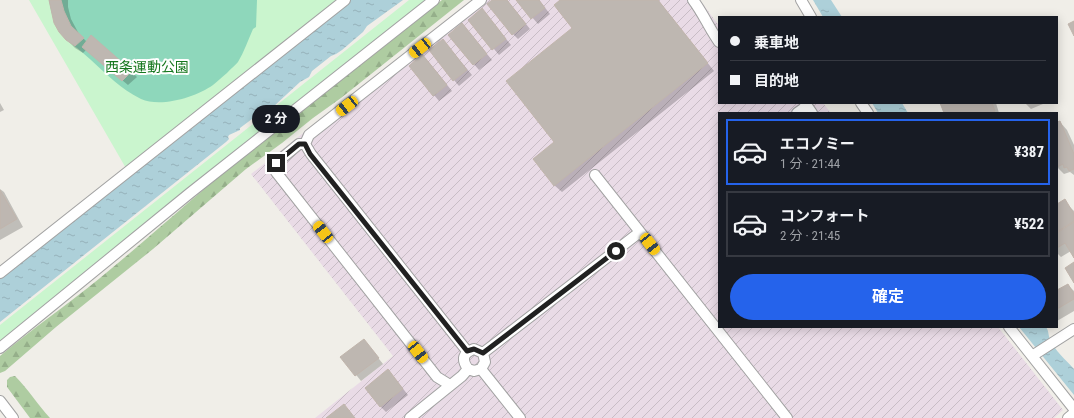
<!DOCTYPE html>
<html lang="ja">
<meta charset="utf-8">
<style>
body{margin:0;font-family:"Roboto Condensed","Noto Sans JP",sans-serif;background:#20242c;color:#f1f3f6;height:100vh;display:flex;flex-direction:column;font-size:15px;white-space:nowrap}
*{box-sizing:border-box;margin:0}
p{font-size:13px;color:#9ea1a6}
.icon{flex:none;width:22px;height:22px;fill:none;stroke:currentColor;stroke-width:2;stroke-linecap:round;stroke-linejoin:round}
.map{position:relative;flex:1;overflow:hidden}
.details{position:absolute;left:718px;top:112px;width:340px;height:216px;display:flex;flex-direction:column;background:#171b24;border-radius:0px;box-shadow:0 2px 10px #0003}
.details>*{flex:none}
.banner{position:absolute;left:718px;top:16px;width:340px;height:88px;border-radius:0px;box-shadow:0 2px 10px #0003;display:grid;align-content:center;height:88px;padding:0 12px;background:#171b24}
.end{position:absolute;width:18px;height:18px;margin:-9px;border:5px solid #212121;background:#fff;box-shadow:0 0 0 2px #fff}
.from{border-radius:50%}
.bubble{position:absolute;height:28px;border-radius:14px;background:#171b24;box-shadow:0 2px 10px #0003;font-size:13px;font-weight:700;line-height:28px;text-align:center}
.car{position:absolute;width:12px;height:24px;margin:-12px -6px;border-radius:5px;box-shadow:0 0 3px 1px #0007;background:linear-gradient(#f5c518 24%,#345 0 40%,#f5c518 0 76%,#345 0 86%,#f5c518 0)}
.banner b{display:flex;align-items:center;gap:14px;height:38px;font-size:15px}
.banner b+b{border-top:1px solid #363941}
.banner i{width:10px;height:10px;background:#f1f3f6}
ul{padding:7px 0 0;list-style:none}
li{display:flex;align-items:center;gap:12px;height:66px;margin:0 8px 6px;padding:0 4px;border:2px solid #363941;border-radius:0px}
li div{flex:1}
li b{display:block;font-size:15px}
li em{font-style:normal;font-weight:700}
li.active{border-color:#2563eb}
li>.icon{width:36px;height:36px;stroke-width:1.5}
.button{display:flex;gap:8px;margin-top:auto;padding:8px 12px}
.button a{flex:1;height:46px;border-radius:24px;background:#2563eb;color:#fff;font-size:16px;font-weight:700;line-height:46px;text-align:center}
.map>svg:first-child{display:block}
.industrial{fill:url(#industrial-furrows)}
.forest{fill:url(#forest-firs)}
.park{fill:#caf5ce}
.pitch{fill:#8ed7bb}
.water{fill:url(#water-ripples)}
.shadow{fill:#0003}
.building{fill:#beb7b1;stroke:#c1b5ac}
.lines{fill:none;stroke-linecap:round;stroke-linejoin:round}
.minor-casing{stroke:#a2a2a2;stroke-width:12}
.minor{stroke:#fff;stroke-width:10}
.route{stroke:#212121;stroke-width:5}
.labels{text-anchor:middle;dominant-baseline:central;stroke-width:4;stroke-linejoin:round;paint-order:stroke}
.park-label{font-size:14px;fill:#16771e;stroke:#fff}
</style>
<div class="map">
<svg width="1074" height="418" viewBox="0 0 1074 418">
<defs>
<pattern id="industrial-furrows" width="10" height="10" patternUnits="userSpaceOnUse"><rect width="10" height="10" fill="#e9dbe6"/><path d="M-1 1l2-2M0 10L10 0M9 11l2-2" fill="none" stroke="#c8bcc5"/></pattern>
<pattern id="forest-firs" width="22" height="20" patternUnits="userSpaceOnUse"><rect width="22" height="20" fill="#aecca1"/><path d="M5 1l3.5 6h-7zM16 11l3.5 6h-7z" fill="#95af8a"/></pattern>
<pattern id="water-ripples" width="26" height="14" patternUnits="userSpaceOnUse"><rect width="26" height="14" fill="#add0d9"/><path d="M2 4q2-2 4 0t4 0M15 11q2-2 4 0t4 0" fill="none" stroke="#95b2ba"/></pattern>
</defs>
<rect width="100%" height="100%" fill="#f0eee8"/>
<path class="industrial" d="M472 0H700L719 26V103H823L831 113H719V327H998L1063 410 1054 418H315L393 356 251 174Z"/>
<path class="forest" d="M442 0H464L341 98 313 118 282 143 246 169 153 249 56 327 5 371 0 373V356C32 329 67 305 100 278 155 233 208 184 264 140 323 93 384 48 442 0Z
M15 376C28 389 38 405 50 418H30L7 387V380L10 377Z"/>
<path class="park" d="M29 0H341L127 170Z
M409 0H428L0 343V325Z"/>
<path class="pitch" d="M49 0H257L256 27 253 29C248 40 244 52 238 62 235 66 230 69 227 73 222 77 218 81 213 85 196 97 161 108 141 99 121 89 106 74 91 60 66 37 55 37 49 0Z"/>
<path class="water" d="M351 0H403L367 26 363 32 342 50 336 54 331 56 312 71 309 77 300 82 273 107 268 108 266 111 258 114 256 116 240 128V130L229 135 228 137 229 139 226 142 0 322V279L201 121 202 118Z
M813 0H831L842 17H823Z
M872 103H902L908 113H878Z
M1019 327H1046C1049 331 1048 335 1050 339 1054 350 1066 360 1074 369V395Z"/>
<path class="shadow" d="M50 0H68V7L71 19 79 34 87 42 131 71 137 77 128 85 86 50 83 53 75 48 67 40Z
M493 0H507L530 29 518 39 513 34Z
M517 0H539L550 14 538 24Z
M561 0H658L714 71 562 192 554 185 555 142 574 28Z
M487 15 511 45 499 55 470 20Z
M467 30 492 60 479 70 449 35Z
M448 46 472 75 459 86 454 80Z
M428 61 452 91 439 101 410 66Z
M0 103 4 110 0 112Z
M941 103H996L999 113H945Z
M1025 103H1042L1043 104 1031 109Z
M1060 122 1067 130 1074 145V175L1070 172 1064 174 1057 167V123Z
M0 189 4 192 23 227 0 240Z
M1064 201 1074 211V256L1071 251 1061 257 1057 253V205Z
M1068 285 1074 291V311L1057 321V291Z
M364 340 383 364 361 381 342 357Z
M393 376 408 395 386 412 380 406Z"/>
<path class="building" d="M49 0H61L64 11 71 26 84 38 75 46 66 40 59 32 54 23Z
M492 0H507L526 24 512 35 487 4Z
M516 0H539L545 8 531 19Z
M560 0H658L708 63 554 186 533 159 554 142 506 81 572 28 554 5Z
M482 8 506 39 492 50 468 20Z
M1074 21V36L1068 24Z
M462 23 487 54 473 65 448 35Z
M91 35 132 71 122 81 82 47Z
M443 39 467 70 453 81 429 50Z
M422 54 447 85 433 96 409 66Z
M940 103H992L995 111 991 113H944Z
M1060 121 1074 154V169L1069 171 1067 167 1064 168 1063 164 1057 167V122Z
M0 190 17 219 0 229Z
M1065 199 1074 214V221L1057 232V204Z
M1074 222V258L1065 243 1057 248V233Z
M1074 262V283L1065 268Z
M1068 284 1074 294V299L1057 309V290Z
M364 339 379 358 355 376 340 357Z
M388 369 403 389 380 407 365 388Z
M344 404 355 418H326Z"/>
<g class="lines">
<defs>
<path id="minor" d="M693 0C703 13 709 28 719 42
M801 0 811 17
M805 103 812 113
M861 103 868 113
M797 113 807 106
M305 144 311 154 467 351
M595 175 787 418
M0 273 345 0
M1009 327 1074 409
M0 348 190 193 434 0
M1032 356 1074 329
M468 369C461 359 463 353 474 349L483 353
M481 369 520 418
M450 385 437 377 276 172V163L299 144H305L309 135 481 0
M0 401 13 418
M410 418 462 376 468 369 474 371 481 369 485 362 483 353 640 232
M1068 418 1074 413"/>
</defs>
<use href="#minor" class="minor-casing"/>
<use href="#minor" class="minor"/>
</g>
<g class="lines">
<path class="route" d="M276 163 299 144H305L310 154 467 351 474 349 483 353 616 251"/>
</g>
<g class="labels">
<g class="park-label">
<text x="147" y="67">西条運動公園</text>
</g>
</g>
</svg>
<i class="end from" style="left:616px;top:251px"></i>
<i class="end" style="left:276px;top:163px"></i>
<div class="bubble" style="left:252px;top:105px;width:48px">2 分</div>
<i class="car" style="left:420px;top:48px;rotate:232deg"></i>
<i class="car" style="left:347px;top:106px;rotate:232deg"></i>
<i class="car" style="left:323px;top:232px;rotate:322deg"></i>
<i class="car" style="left:650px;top:244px;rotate:142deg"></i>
<i class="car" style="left:418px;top:352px;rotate:142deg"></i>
<div class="banner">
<b><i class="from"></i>乗車地</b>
<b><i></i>目的地</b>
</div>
<section class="details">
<ul>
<li class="active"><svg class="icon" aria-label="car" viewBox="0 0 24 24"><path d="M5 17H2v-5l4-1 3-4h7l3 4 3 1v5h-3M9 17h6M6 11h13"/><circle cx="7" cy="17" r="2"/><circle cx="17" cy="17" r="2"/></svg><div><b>エコノミー</b><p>1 分 · 21:44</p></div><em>¥387</em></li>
<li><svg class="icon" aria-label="car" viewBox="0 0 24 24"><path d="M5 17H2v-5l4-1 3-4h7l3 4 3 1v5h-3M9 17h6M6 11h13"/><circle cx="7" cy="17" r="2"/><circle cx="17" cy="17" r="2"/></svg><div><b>コンフォート</b><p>2 分 · 21:45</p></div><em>¥522</em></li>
</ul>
<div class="button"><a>確定</a></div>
</section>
</div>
